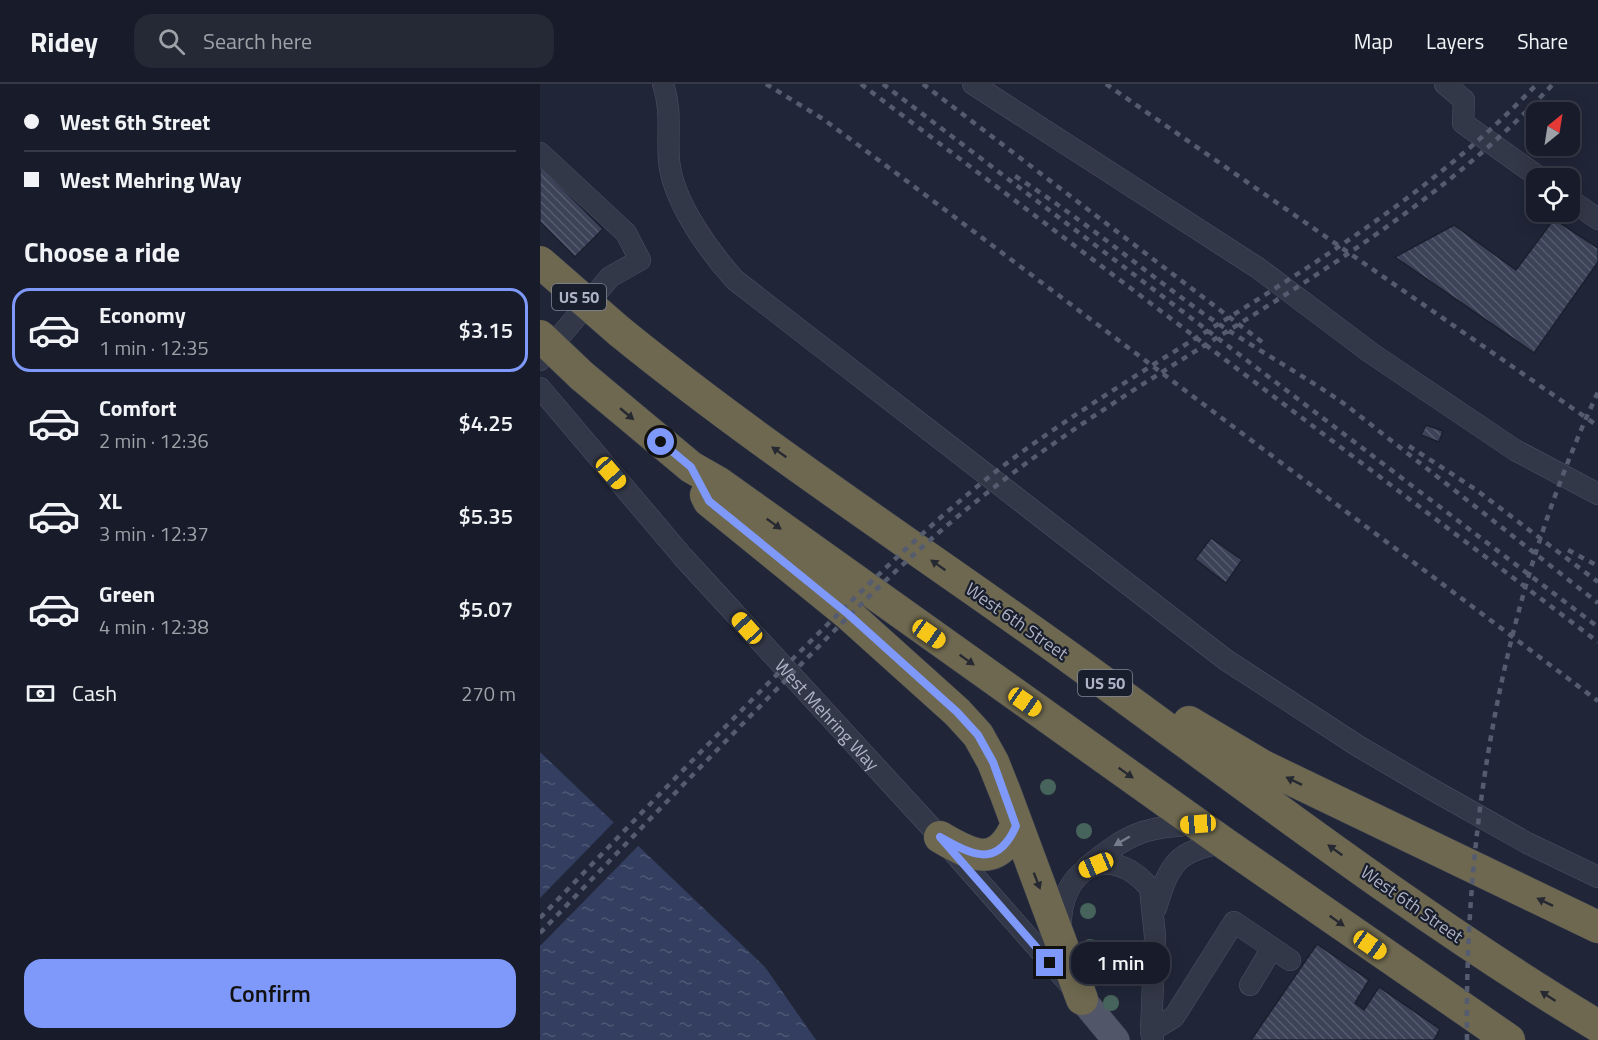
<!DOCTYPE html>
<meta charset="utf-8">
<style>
body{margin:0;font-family:"Titillium Web",sans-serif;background:#252936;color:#f1f3f6;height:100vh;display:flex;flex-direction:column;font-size:22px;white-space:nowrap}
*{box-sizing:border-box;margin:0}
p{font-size:20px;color:#9fa1a8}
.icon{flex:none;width:33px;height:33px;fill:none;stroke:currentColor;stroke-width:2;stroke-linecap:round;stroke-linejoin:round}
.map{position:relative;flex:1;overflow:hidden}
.sheet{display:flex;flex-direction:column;background:#181c2a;width:540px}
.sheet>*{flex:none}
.guide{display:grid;align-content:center;height:132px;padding:0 24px;background:#181c2a}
.needle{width:39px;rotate:30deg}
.controls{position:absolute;left:986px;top:18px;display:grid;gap:12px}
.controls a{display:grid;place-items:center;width:54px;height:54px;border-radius:12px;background:#181c2a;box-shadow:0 3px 15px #0003,0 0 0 2px #363a47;font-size:30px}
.end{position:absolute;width:27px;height:27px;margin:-14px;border:8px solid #7e99f9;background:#111;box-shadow:0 0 0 3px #111}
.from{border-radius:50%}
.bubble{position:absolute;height:42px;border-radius:18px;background:#181c2a;box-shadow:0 3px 15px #0003,0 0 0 2px #363a47;font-size:20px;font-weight:600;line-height:42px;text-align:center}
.car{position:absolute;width:18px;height:36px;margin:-18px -9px;border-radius:8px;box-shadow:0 0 4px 2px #0007;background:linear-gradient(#f5c518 24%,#345 0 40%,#f5c518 0 76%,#345 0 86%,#f5c518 0)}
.guide b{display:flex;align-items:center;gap:21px;height:57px;font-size:22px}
.guide b+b{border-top:2px solid #363a47}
.guide i{width:15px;height:15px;background:#f1f3f6}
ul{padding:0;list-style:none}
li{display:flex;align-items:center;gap:18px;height:84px;margin:0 12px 9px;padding:0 12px;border:3px solid transparent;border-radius:18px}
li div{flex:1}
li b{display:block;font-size:22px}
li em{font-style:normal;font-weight:600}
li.current{border-color:#7e99f9}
li>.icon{width:54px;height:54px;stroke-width:1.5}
h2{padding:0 24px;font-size:27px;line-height:72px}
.pay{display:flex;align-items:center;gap:15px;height:66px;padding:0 24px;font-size:22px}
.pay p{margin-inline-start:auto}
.button{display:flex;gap:12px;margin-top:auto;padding:12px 24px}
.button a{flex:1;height:69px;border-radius:18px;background:#7e99f9;color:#111;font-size:24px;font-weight:600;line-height:69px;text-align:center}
header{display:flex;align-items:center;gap:36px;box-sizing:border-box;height:84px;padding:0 30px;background:#181c2a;border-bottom:2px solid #363a47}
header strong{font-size:28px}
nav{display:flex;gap:33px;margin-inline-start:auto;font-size:21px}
.search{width:420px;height:54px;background:#252936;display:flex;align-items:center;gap:15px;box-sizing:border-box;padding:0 21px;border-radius:18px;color:#9fa1a8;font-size:22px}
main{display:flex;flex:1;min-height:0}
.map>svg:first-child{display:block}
.water{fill:url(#water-ripples)}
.pier{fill:#202638}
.building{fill:url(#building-back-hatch);stroke:#1b202f;stroke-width:1.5}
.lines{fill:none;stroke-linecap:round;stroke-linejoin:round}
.minor-casing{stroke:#4e5363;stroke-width:22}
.major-casing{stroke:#3d4252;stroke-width:28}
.highway-casing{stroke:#3b4050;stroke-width:33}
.minor{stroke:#333848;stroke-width:21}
.major{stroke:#515768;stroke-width:27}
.highway{stroke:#6e6850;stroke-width:32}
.rail{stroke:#555c6f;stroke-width:4.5;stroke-dasharray:6 6;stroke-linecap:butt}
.highway-bridge-casing{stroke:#3b4050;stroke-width:33;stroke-linecap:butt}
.highway-bridge{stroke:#6e6850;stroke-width:32}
.tree{fill:#46645b}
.oneway{fill:#262932}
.oneway2{fill:#777c8d}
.route{stroke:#7e99f9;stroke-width:8}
.labels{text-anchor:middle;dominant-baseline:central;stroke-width:4.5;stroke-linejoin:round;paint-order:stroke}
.shield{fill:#191e2d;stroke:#818697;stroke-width:1.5}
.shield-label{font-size:16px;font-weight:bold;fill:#aeb3c5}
.street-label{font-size:18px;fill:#aeb3c5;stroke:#191e2d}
</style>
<header>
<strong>Ridey</strong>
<div class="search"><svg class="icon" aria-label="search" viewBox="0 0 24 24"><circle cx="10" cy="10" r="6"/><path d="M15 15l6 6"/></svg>Search here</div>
<nav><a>Map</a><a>Layers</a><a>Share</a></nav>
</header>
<main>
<section class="sheet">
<div class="guide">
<b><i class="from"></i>West 6th Street</b>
<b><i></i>West Mehring Way</b>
</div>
<h2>Choose a ride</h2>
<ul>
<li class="current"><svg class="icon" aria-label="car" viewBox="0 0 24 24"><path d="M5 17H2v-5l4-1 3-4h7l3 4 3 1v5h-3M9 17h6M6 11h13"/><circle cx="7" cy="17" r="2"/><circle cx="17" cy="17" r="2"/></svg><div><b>Economy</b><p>1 min · 12:35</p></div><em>$3.15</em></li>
<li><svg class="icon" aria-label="car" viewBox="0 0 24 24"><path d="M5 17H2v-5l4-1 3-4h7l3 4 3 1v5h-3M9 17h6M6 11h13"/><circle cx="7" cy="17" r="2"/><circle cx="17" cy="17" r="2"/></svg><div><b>Comfort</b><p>2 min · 12:36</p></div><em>$4.25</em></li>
<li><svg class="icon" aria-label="car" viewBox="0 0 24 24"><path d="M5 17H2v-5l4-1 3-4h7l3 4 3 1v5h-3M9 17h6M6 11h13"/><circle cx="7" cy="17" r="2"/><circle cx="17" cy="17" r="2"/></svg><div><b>XL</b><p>3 min · 12:37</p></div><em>$5.35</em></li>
<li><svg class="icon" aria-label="car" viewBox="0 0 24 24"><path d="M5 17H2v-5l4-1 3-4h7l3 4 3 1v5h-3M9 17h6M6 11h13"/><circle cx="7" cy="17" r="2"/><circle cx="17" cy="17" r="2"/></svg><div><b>Green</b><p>4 min · 12:38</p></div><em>$5.07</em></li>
</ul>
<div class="pay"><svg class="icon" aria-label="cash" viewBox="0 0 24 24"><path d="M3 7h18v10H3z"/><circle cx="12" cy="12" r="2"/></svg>Cash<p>270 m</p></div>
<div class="button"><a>Confirm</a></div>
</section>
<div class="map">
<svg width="1058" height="956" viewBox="0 0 1058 956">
<defs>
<pattern id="water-ripples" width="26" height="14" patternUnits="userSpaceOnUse" patternTransform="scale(1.5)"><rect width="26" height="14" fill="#333e60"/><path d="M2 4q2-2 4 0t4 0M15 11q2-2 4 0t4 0" fill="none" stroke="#4e5875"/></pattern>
<pattern id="building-back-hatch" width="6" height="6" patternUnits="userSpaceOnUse" patternTransform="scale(1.5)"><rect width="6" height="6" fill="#3c4358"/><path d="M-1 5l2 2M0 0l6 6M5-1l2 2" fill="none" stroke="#565c6e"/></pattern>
</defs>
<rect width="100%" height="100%" fill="#202638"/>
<path class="water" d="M0 668 225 883 276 956H0Z"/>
<path class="pier" d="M76 736 100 760 0 862V814Z"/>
<path class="building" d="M0 82 63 145 35 173 0 138Z
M1014 135 1058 164V178L994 269 855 173 914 141 976 186Z
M886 341 903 347 899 358 881 351Z
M671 454 702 476 686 499 655 475Z
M777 860 829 896 815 919 824 926 839 903 900 945 894 956H711Z"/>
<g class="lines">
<defs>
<g id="minor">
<path d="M123 0C132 26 127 50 129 77 133 118 169 167 195 196L686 576 818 662 893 706 987 759 1058 793"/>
<path d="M433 0 718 184 831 269 975 366 1058 410"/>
<path d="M905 0 924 16 923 39 1000 94"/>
<path d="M0 69 86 149 100 176 70 193 0 276"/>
<path d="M1029 115 1058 135"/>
<path id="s1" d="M0 304 143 473 400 753 532 903"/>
<path d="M547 783C590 748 603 744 658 740"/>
<path d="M616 824C630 779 636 767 684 759"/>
<path d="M521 846C518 786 568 755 610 804L615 852 611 947 613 956"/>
<path d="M710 901 732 864"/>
<path d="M611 947 634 933 694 838 750 876"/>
</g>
<path id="major" d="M542 915 576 956"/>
<path id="highway" d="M79 247C224 365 382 467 533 576 706 701 875 832 1058 942
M42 292 151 383 179 399 684 759 969 956
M166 411 169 417 308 530 417 628 438 651 453 678 465 708 542 915
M649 638 723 682 1058 843
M400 753C432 772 457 785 476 742"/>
</defs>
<use href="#minor" class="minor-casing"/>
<use href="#major" class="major-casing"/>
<use href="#highway" class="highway-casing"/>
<use href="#minor" class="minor"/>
<use href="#major" class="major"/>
<use href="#highway" class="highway"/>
<path class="rail" d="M226 0 283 35 360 92 1058 617
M321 0 1058 558
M343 0 1058 543
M383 0 722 258
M566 0 1058 342
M475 92C541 134 600 184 664 230 710 262 760 289 806 321L1058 519
M869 362 935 405 1058 498
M1028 466 1058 482
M0 834C96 735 191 635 289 539 351 478 415 416 486 365 657 243 850 154 997 0
M0 849C79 767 157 686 237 605 305 535 374 465 452 405 634 263 854 171 1013 0
M927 956C924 735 964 510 1058 308"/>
<defs>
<path id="highway-bridge" d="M0 178 79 247
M0 252 42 292"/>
</defs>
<use href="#highway-bridge" class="highway-bridge-casing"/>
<use href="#highway-bridge" class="highway-bridge"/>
</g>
<g class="tree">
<circle cx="508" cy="703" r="8"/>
<circle cx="544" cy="747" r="8"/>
<circle cx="548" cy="827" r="8"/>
<circle cx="550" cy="863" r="8"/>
<circle cx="556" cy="891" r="8"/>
<circle cx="571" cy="919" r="8"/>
</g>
<defs><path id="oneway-solid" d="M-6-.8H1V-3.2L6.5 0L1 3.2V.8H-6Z" transform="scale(1.5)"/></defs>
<g class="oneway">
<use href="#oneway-solid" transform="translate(87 330) rotate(40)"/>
<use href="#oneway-solid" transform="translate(239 368) rotate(-145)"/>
<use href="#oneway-solid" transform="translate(234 440) rotate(36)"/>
<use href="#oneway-solid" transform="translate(398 481) rotate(-145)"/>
<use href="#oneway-solid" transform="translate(427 576) rotate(35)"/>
<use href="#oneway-solid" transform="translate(586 689) rotate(35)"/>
<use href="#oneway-solid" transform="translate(754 697) rotate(-154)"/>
<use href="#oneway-solid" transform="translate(795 766) rotate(-144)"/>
<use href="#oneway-solid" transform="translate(497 797) rotate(69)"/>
<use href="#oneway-solid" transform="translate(1005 818) rotate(-154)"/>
<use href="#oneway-solid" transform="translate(797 837) rotate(35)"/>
<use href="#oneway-solid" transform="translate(1008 912) rotate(-147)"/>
</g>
<use class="oneway2" href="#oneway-solid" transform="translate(582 757) rotate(150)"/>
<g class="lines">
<path class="route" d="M121 358 151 383 169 417 308 530 417 628 438 651 453 678 476 742C457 785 432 771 400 753L510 879"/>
</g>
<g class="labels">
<g class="shield">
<rect x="12" y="200" width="54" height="26" rx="4.5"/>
<rect x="538" y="586" width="54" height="26" rx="4.5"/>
</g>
<g class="shield-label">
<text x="39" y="213">US 50</text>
<text x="565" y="599">US 50</text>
</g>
<g class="street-label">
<text transform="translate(477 537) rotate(35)">West 6th Street</text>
<text stroke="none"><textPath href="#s1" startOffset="435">West Mehring Way</textPath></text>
<text transform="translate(872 820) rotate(35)">West 6th Street</text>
</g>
</g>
</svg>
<div class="controls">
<a><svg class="needle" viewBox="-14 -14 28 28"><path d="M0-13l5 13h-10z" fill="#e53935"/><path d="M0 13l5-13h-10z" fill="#9fa1a8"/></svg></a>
<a><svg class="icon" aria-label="locate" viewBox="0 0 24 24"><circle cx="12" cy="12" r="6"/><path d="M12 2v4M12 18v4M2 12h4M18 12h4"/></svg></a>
</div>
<i class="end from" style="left:121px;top:358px"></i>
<i class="end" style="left:510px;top:879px"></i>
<div class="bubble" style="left:531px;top:858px;width:99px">1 min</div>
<i class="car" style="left:71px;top:389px;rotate:139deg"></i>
<i class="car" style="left:207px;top:544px;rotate:318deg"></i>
<i class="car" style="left:389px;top:550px;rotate:125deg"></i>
<i class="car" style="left:485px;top:618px;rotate:125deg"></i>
<i class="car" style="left:658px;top:740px;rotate:266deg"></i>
<i class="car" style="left:556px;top:781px;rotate:247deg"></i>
<i class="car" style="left:830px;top:861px;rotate:125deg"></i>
</div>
</main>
